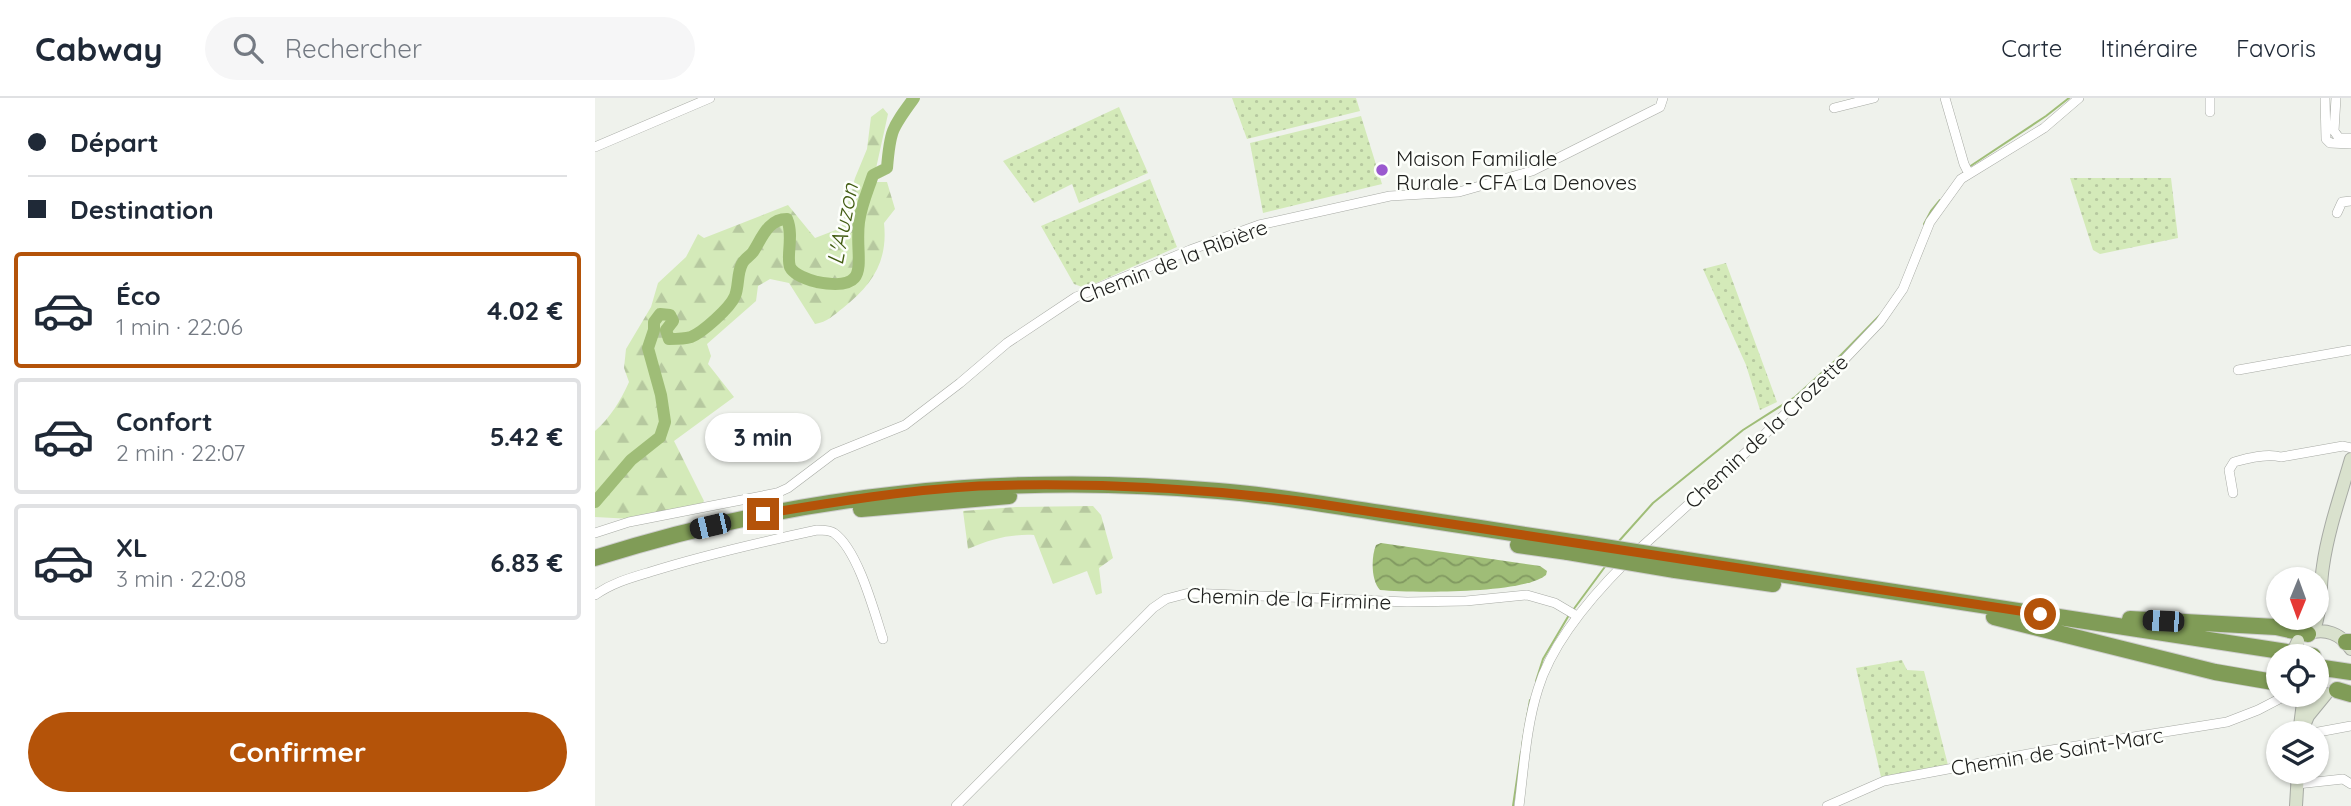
<!DOCTYPE html>
<html lang="fr">
<meta charset="utf-8">
<style>
body{margin:0;font-family:Quicksand,sans-serif;background:#f6f6f7;color:#1f2937;height:100vh;display:flex;flex-direction:column;font-size:26px;white-space:nowrap}
*{box-sizing:border-box;margin:0}
p{font-size:23px;color:#747a83}
.icon{flex:none;width:38px;height:38px;fill:none;stroke:currentColor;stroke-width:2;stroke-linecap:round;stroke-linejoin:round}
.map{position:relative;flex:1;overflow:hidden}
.side{display:flex;flex-direction:column;background:#fff;width:595px}
.side>*{flex:none}
.hud{display:grid;align-content:center;height:154px;padding:0 28px;background:#fff}
.needle{width:46px;rotate:181deg}
.controls{position:absolute;left:1671px;top:469px;display:grid;gap:14px}
.controls a{display:grid;place-items:center;width:63px;height:63px;border-radius:50%;background:#fff;box-shadow:0 2px 5px #0004;font-size:35px}
.end{position:absolute;width:32px;height:32px;margin:-16px;border:9px solid #b45309;background:#fff;box-shadow:0 0 0 4px #fff}
.from{border-radius:50%}
.bubble{position:absolute;height:49px;border-radius:24px;background:#fff;box-shadow:0 2px 5px #0004;font-size:23px;font-weight:700;line-height:49px;text-align:center}
.car{position:absolute;width:21px;height:42px;margin:-21px -10px;border-radius:9px;box-shadow:0 0 5px 2px #0007;background:linear-gradient(#222 24%,#8ab4d8 0 40%,#222 0 76%,#8ab4d8 0 86%,#222 0)}
.hud b{display:flex;align-items:center;gap:24px;height:66px;font-size:26px}
.hud b+b{border-top:2px solid #e0e1e3}
.hud i{width:18px;height:18px;background:#1f2937}
ul{padding:0;list-style:none}
li{display:flex;align-items:center;gap:21px;height:116px;margin:0 14px 10px;padding:0 14px;border:4px solid #e0e1e3;border-radius:7px}
li div{flex:1}
li b{display:block;font-size:26px}
li em{font-style:normal;font-weight:700}
li.on{border-color:#b45309}
li>.icon{width:63px;height:63px;stroke-width:1.5}
.primary-button{display:flex;gap:14px;margin-top:auto;padding:14px 28px}
.primary-button a{flex:1;height:80px;border-radius:42px;background:#b45309;color:#fff;font-size:28px;font-weight:700;line-height:80px;text-align:center}
header{display:flex;align-items:center;gap:42px;box-sizing:border-box;height:98px;padding:0 35px;background:#fff;border-bottom:2px solid #e0e1e3}
header strong{font-size:33px}
nav{display:flex;gap:38px;margin-inline-start:auto;font-size:24px}
.search{width:490px;height:63px;background:#f6f6f7;display:flex;align-items:center;gap:18px;box-sizing:border-box;padding:0 24px;border-radius:38px;color:#747a83;font-size:26px}
main{display:flex;flex:1;min-height:0}
.map>svg:first-child{display:block}
.green{fill:url(#green-dots)}
.forest{fill:url(#forest-firs)}
.water{fill:url(#water-waves)}
.lines{fill:none;stroke-linecap:round;stroke-linejoin:round}
.stream{stroke:#9fbd77;stroke-width:2}
.river{stroke:#9fbd77;stroke-width:12}
.street-casing{stroke:#a7aaa4;stroke-width:10}
.secondary-casing{stroke:#a7aaa4;stroke-width:14}
.highway-casing{stroke:#cecece;stroke-width:18}
.street{stroke:#fff;stroke-width:9}
.secondary{stroke:#d9e1cd;stroke-width:12}
.highway{stroke:#809c57;stroke-width:16}
.secondary-bridge-casing{stroke:#a7aaa4;stroke-width:14;stroke-linecap:butt}
.highway-bridge-casing{stroke:#cecece;stroke-width:18;stroke-linecap:butt}
.secondary-bridge{stroke:#d9e1cd;stroke-width:12}
.highway-bridge{stroke:#809c57;stroke-width:16}
.route{stroke:#b45309;stroke-width:9}
.poi-dot{fill:#9a59cf;stroke:#fdfffb;stroke-width:2.5}
.labels{text-anchor:middle;dominant-baseline:central;stroke-width:5;stroke-linejoin:round;paint-order:stroke}
.poi-label{font-size:21px;fill:#20211f;stroke:#fdfffb;text-anchor:start}
.street-label{font-size:21px;fill:#20211f;stroke:#fdfffb}
.water-label{font-size:23px;font-style:italic;fill:#435d13;stroke:#fdfffb}
</style>
<header>
<strong>Cabway</strong>
<div class="search"><svg class="icon" aria-label="search" viewBox="0 0 24 24"><circle cx="10" cy="10" r="6"/><path d="M15 15l6 6"/></svg>Rechercher</div>
<nav><a>Carte</a><a>Itinéraire</a><a>Favoris</a></nav>
</header>
<main>
<section class="side">
<div class="hud">
<b><i class="from"></i>Départ</b>
<b><i></i>Destination</b>
</div>
<ul>
<li class="on"><svg class="icon" aria-label="car" viewBox="0 0 24 24"><path d="M5 17H2v-5l4-1 3-4h7l3 4 3 1v5h-3M9 17h6M6 11h13"/><circle cx="7" cy="17" r="2"/><circle cx="17" cy="17" r="2"/></svg><div><b>Éco</b><p>1 min · 22:06</p></div><em>4.02 €</em></li>
<li><svg class="icon" aria-label="car" viewBox="0 0 24 24"><path d="M5 17H2v-5l4-1 3-4h7l3 4 3 1v5h-3M9 17h6M6 11h13"/><circle cx="7" cy="17" r="2"/><circle cx="17" cy="17" r="2"/></svg><div><b>Confort</b><p>2 min · 22:07</p></div><em>5.42 €</em></li>
<li><svg class="icon" aria-label="car" viewBox="0 0 24 24"><path d="M5 17H2v-5l4-1 3-4h7l3 4 3 1v5h-3M9 17h6M6 11h13"/><circle cx="7" cy="17" r="2"/><circle cx="17" cy="17" r="2"/></svg><div><b>XL</b><p>3 min · 22:08</p></div><em>6.83 €</em></li>
</ul>
<div class="primary-button"><a>Confirmer</a></div>
</section>
<div class="map">
<svg width="1756" height="708" viewBox="0 0 1756 708">
<defs>
<pattern id="green-dots" width="8" height="8" patternUnits="userSpaceOnUse" patternTransform="scale(1.75)"><rect width="8" height="8" fill="#d4eab9"/><path d="M2 2h.1M6 6h.1" fill="none" stroke="#b6c89f" stroke-width="1.8" stroke-linecap="round"/></pattern>
<pattern id="forest-firs" width="22" height="20" patternUnits="userSpaceOnUse" patternTransform="scale(1.75)"><rect width="22" height="20" fill="#d4eab9"/><path d="M5 1l3.5 6h-7zM16 11l3.5 6h-7z" fill="#b6c89f"/></pattern>
<pattern id="water-waves" width="16" height="10" patternUnits="userSpaceOnUse" patternTransform="scale(1.75)"><rect width="16" height="10" fill="#9fbd77"/><path d="M0 5q4-4 8 0t8 0" fill="none" stroke="#819961"/></pattern>
</defs>
<rect width="100%" height="100%" fill="#eff2ec"/>
<path class="green" d="M637 0H761L765 13 652 41Z
M524 9 553 75 484 105 477 86 439 105 408 63Z
M766 18 787 86 668 115 655 45Z
M1475 80H1576L1583 140 1505 156 1498 152Z
M555 81 582 149 490 190 479 186 446 128Z
M1131 165 1182 304 1165 312 1151 267 1108 171Z
M1307 562 1312 572 1329 573 1353 667 1286 679 1261 570Z"/>
<path class="forest" d="M288 10 293 16 278 84H292L300 111 289 125C293 163 278 186 248 210 239 217 232 224 220 226L194 185 175 181 163 188 161 203 112 246 116 258 113 266 139 299 79 343 109 403 106 407 37 421 0 419V333C15 320 26 302 34 284L29 270 31 251 56 209 63 185 91 159 103 136 109 140 193 107 220 140 246 130 260 80 272 51 276 19Z
M498 408 506 417 518 460 504 470 507 495 501 497 492 473 458 486 439 437C414 436 396 441 373 451L368 413 421 409Z"/>
<path class="water" d="M786 445 945 468 952 473 951 477C929 496 817 495 785 492 776 483 776 459 781 447Z"/>
<g class="lines">
<path class="stream" d="M1374 69 1451 18 1474 0
M1329 126 1336 113 1345 102
M1024 443 1058 405 1148 332 1200 299 1242 261 1286 216
M978 512 1012 466
M941 583 948 561 974 517
M927 648 935 602
M918 708 926 654"/>
<path class="river" d="M0 404 36 362 65 339 70 324 66 297 53 250 59 232V224L65 216 75 217 78 223 71 232 74 241C81 241 89 241 96 239 108 234 135 210 140 198 144 188 142 175 147 166 149 161 155 158 158 154 167 140 173 121 192 121 199 138 191 158 195 169 199 177 214 182 222 184 280 195 259 162 264 124 266 108 273 92 278 77L292 70C295 32 297 30 319 0"/>
<defs>
<path id="street" d="M1350 0 1369 66 1374 76
M1615 0V14
M1730 0 1731 41 1735 45 1756 46
M1741 0 1739 33 1744 40H1756
M1239 10 1279 0
M0 49 115 0
M1742 115 1747 104 1756 103
M1643 272 1756 252
M1638 395 1634 372 1639 364C1653 360 1672 355 1686 359L1748 348 1756 350
M0 435 34 424 182 395 193 390 238 356 310 327 365 285 412 245 481 199 595 152 664 127 795 98 864 94 937 73 1065 9 1068 0
M1041 454 1159 347 1208 298 1246 265 1285 224 1308 191 1335 124 1366 81 1449 30 1484 0
M0 497C17 485 35 480 55 474 109 457 166 444 222 432 227 432 235 432 239 435 263 452 279 513 288 541
M1718 635 1756 628
M1702 686 1748 681 1756 686
M361 708 558 510 571 501 594 495 812 504 871 503 932 497 960 505 982 518
M924 708C929 669 931 629 943 591 957 544 997 498 1031 464
M1232 708 1289 683 1444 654 1632 624 1663 612 1692 597"/>
<path id="secondary" d="M1718 534C1728 509 1724 493 1728 468 1733 432 1746 396 1756 361
M1712 536C1730 529 1746 536 1756 551
M1705 628 1709 597
M1706 635 1713 618 1731 596
M1701 708 1703 674"/>
<path id="highway" d="M266 411 414 398
M923 447 973 454
M0 460C201 396 413 374 623 393 678 397 732 407 786 415 854 425 922 436 990 446
M1085 461 1718 558
M1080 472 1178 486
M1399 519 1620 574 1684 585
M1535 521 1681 529 1713 536
M1751 544H1756
M1722 569 1756 574
M1742 592 1756 596"/>
</defs>
<use href="#street" class="street-casing"/>
<use href="#secondary" class="secondary-casing"/>
<use href="#highway" class="highway-casing"/>
<use href="#street" class="street"/>
<use href="#secondary" class="secondary"/>
<use href="#highway" class="highway"/>
<defs>
<path id="secondary-bridge" d="M1696 558 1703 543"/>
<path id="highway-bridge" d="M990 446 1085 461
M973 454 1080 472"/>
</defs>
<use href="#secondary-bridge" class="secondary-bridge-casing"/>
<use href="#highway-bridge" class="highway-bridge-casing"/>
<use href="#secondary-bridge" class="secondary-bridge"/>
<use href="#highway-bridge" class="highway-bridge"/>
</g>
<g class="lines">
<path class="route" d="M168 416C239 404 312 392 384 388 498 384 607 390 719 405L1445 516"/>
</g>
<circle class="poi-dot" cx="787" cy="72" r="7"/>
<g class="labels">
<g class="poi-label">
<text x="801" y="60">Maison Familiale<tspan x="801" dy="24">Rurale - CFA La Denoves</tspan></text>
</g>
<g class="street-label">
<text transform="translate(578 163) rotate(-21)">Chemin de la Ribière</text>
<text transform="translate(1171 333) rotate(-43)">Chemin de la Crozette</text>
<text transform="translate(694 500) rotate(2)">Chemin de la Firmine</text>
<text transform="translate(1462 653) rotate(-9)">Chemin de Saint-Marc</text>
</g>
<g class="water-label">
<text transform="translate(247 126) rotate(-79)">L'Auzon</text>
</g>
</g>
</svg>
<div class="controls">
<a><svg class="needle" viewBox="-14 -14 28 28"><path d="M0-13l5 13h-10z" fill="#e53935"/><path d="M0 13l5-13h-10z" fill="#747a83"/></svg></a>
<a><svg class="icon" aria-label="locate" viewBox="0 0 24 24"><circle cx="12" cy="12" r="6"/><path d="M12 2v4M12 18v4M2 12h4M18 12h4"/></svg></a>
<a><svg class="icon" aria-label="layers" viewBox="0 0 24 24"><path d="M12 4l9 5-9 5-9-5zM3 14l9 5 9-5"/></svg></a>
</div>
<i class="end from" style="left:1445px;top:516px"></i>
<i class="end" style="left:168px;top:416px"></i>
<div class="bubble" style="left:110px;top:315px;width:116px">3 min</div>
<i class="car" style="left:115px;top:428px;rotate:257deg"></i>
<i class="car" style="left:1568px;top:523px;rotate:273deg"></i>
</div>
</main>
